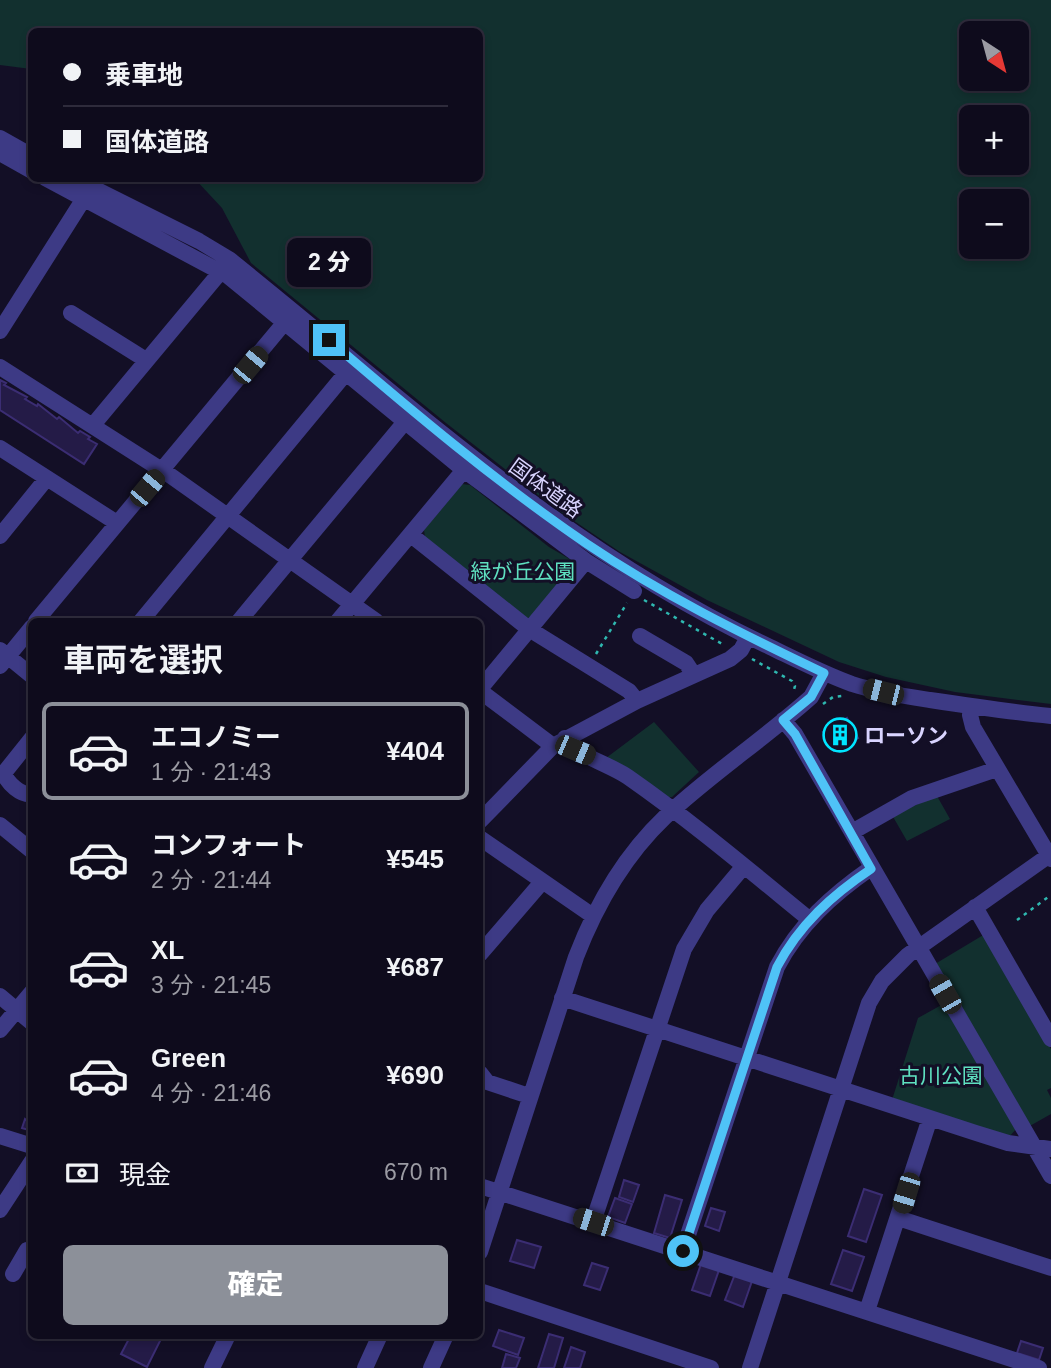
<!DOCTYPE html>
<html lang="ja">
<meta charset="utf-8">
<style>
body{margin:0;font-family:Arial,"Noto Sans JP",sans-serif;background:#171425;color:#f1f3f6;height:100vh;display:flex;flex-direction:column;font-size:26px;white-space:nowrap}
*{box-sizing:border-box;margin:0}
p{font-size:23px;color:#9b9ba3}
.icon{flex:none;width:38px;height:38px;fill:none;stroke:currentColor;stroke-width:2;stroke-linecap:round;stroke-linejoin:round}
.map{position:relative;flex:1;overflow:hidden}
.panel{position:absolute;left:28px;top:618px;width:455px;height:721px;display:flex;flex-direction:column;background:#0e0b1c;border-radius:10px;box-shadow:0 4px 10px #0003,0 0 0 2px #2e2b3b}
.panel>*{flex:none}
.banner{position:absolute;left:28px;top:28px;width:455px;height:154px;border-radius:10px;box-shadow:0 4px 10px #0003,0 0 0 2px #2e2b3b;display:grid;align-content:center;height:154px;padding:0 35px;background:#0e0b1c}
.needle{width:46px;rotate:144deg}
.tools{position:absolute;left:959px;top:21px;display:grid;gap:14px}
.tools a{display:grid;place-items:center;width:70px;height:70px;border-radius:10px;background:#0e0b1c;box-shadow:0 4px 10px #0003,0 0 0 2px #2e2b3b;font-size:35px}
.end{position:absolute;width:32px;height:32px;margin:-16px;border:9px solid #4fc3f7;background:#111;box-shadow:0 0 0 4px #111}
.from{border-radius:50%}
.bubble{position:absolute;height:49px;border-radius:10px;background:#0e0b1c;box-shadow:0 4px 10px #0003,0 0 0 2px #2e2b3b;font-size:23px;font-weight:800;line-height:49px;text-align:center}
.car{position:absolute;width:21px;height:42px;margin:-21px -10px;border-radius:9px;box-shadow:0 0 5px 2px #0007;background:linear-gradient(#222 24%,#8ab4d8 0 40%,#222 0 76%,#8ab4d8 0 86%,#222 0)}
.banner b{display:flex;align-items:center;gap:24px;height:66px;font-size:26px}
.banner b+b{border-top:2px solid #2e2b3b}
.banner i{width:18px;height:18px;background:#f1f3f6}
ul{padding:0;list-style:none}
li{display:flex;align-items:center;gap:21px;height:98px;margin:0 14px 10px;padding:0 21px;border:4px solid transparent;border-radius:10px}
li div{flex:1}
li b{display:block;font-size:26px}
li em{font-style:normal;font-weight:800}
li.selected{border-color:#8c9099}
li>.icon{width:63px;height:63px;stroke-width:1.5}
h2{padding:0 35px;font-size:32px;line-height:84px}
.pay{display:flex;align-items:center;gap:18px;height:77px;padding:0 35px;font-size:26px}
.pay p{margin-inline-start:auto}
.primary-button{display:flex;gap:14px;margin-top:auto;padding:14px 35px}
.primary-button a{flex:1;height:80px;border-radius:10px;background:#8c9099;color:#fff;font-size:28px;font-weight:800;line-height:80px;text-align:center}
.map>svg:first-child{display:block}
.green{fill:#12302f;fill-rule:evenodd}
.building{fill:#241b47;stroke:#3b2d73;stroke-width:2}
.lines{fill:none;stroke-linecap:round;stroke-linejoin:round}
.path{stroke:#2fb8b0;stroke-width:2.5;stroke-dasharray:3.5 5;stroke-linecap:butt}
.minor{stroke:#3d3a85;stroke-width:16}
.route{stroke:#4fc3f7;stroke-width:9}
.labels{text-anchor:middle;dominant-baseline:central;stroke-width:6;stroke-linejoin:round;paint-order:stroke}
.street-label{font-size:21px;fill:#d9d4ff;stroke:#130f26}
.park-label{font-size:21px;fill:#5fe0c0;stroke:#130f26}
.poi-label{font-size:21px;font-weight:bold;fill:#d9d4ff;stroke:#130f26;text-anchor:start}
</style>
<div class="map">
<svg width="1051" height="1368" viewBox="0 0 1051 1368">
<rect width="100%" height="100%" fill="#130f26"/>
<path class="green" d="M0 0H1051V704L955 692 886 677 839 662 707 600 620 552 552 506 446 423 251 263 222 208 195 179 480 178V32H32L31 69 0 65ZM971 33H1017V79H971ZM1017 117V163H971V117ZM971 201H1017V247H971Z
M462 484 470 485 549 547 573 561 572 568 531 617 525 619 425 537 424 530Z
M654 722 699 772 672 797H667L606 758Z
M937 796 950 819 907 841 892 815Z
M985 934 1051 1049V1088L1047 1090 1051 1098V1114L1028 1127 935 964Z
M945 1003 1017 1128 1009 1137 892 1100 918 1018Z"/>
<path class="building" d="M0 380 6 383 4 385 27 397 25 399 37 406 38 404 57 419 59 417 78 433 80 431 90 437 88 439 97 444 84 464 0 410Z
M847 718 858 738 834 751 823 732Z
M32 1117V1131L22 1128 25 1119 28 1122Z
M624 1180 639 1185 633 1202 619 1197Z
M864 1189 882 1195 866 1242 848 1236Z
M665 1195 682 1200 670 1238 654 1233Z
M615 1198 632 1204 625 1223 608 1217Z
M711 1208 725 1212 719 1231 705 1226Z
M517 1240 541 1247 534 1268 510 1261Z
M843 1250 864 1257 852 1291 831 1284Z
M592 1263 608 1268 600 1290 584 1285Z
M701 1264 719 1270 710 1296 692 1290Z
M735 1274 752 1281 743 1307 725 1300Z
M499 1330 524 1338 518 1355 493 1346Z
M549 1334 563 1338 554 1368H538Z
M131 1335H150L160 1341 147 1367 121 1354Z
M1021 1341 1043 1348 1039 1360 1017 1353Z
M571 1347 585 1352 580 1368H564Z
M506 1354 520 1358 516 1368H502Z"/>
<g class="lines">
<path class="path" d="M644 600 724 645
M596 654 627 603
M752 659 792 681 795 686 793 693
M823 704 833 697 842 696
M1017 920 1051 895"/>
<path class="minor" d="M0 138 32 156
M0 153 32 171
M45 178 228 276 464 470 586 561 634 591
M73 178 199 241 229 259C404 399 565 551 770 647 797 660 824 674 852 684 877 692 904 696 930 700 970 706 1011 712 1051 716
M71 313 146 360
M0 331 83 200
M0 367 171 476 376 621
M93 425 228 263
M0 448 117 523
M411 535 529 629 629 691 637 701
M0 536 47 478
M36 621 290 316
M141 621 346 373
M239 621 404 423
M338 621 464 470
M640 636 686 663 694 675
M0 650 32 676
M0 666 32 627
M480 689 586 561
M480 691 553 746
M972 706 970 715 973 727 1051 859
M783 720 795 734 1051 1176
M32 738 4 773C7 783 21 796 32 794
M565 738C573 754 611 765 628 777 691 821 749 870 809 919
M480 821 553 746 637 701 730 659 741 650 748 637
M0 825 32 851
M852 832 912 798 997 769
M480 838 593 916
M975 907 1051 1039
M480 954 542 882
M0 996 32 1023
M562 998 976 1133 1008 1143 1051 1149
M0 1030 32 992
M480 1073 487 1082 529 1096
M0 1136 32 1146
M480 1186 1039 1368
M0 1210 32 1161
M898 1218 1051 1268
M593 1222 684 949 707 910 744 866
M683 1250 777 967C799 925 832 895 871 868
M480 1252 576 957C596 905 624 856 665 817 711 774 764 739 811 697L824 673
M13 1274 27 1250
M480 1291 711 1368
M867 1311 930 1118
M212 1368 228 1335
M365 1368 380 1335
M431 1368 446 1335
M750 1368 869 1003 882 981 908 955 1051 854"/>
</g>
<g class="lines">
<path class="route" d="M329 340C412 411 496 482 587 544 661 594 742 634 824 673L811 697 783 720 795 734 871 869C832 895 799 925 777 967L683 1251"/>
</g>
<defs>
<symbol id="building-ring" viewBox="-11 -11 22 22"><circle r="9.5" fill="#130f26" stroke="#00e5ff" stroke-width="1.5"/><path d="M-4-6H4V6H1V3H-1V6H-4ZM-2.5-4.3h1.7v1.8h-1.7ZM.8-4.3h1.7v1.8H.8ZM-2.5-1h1.7V.8h-1.7ZM.8-1h1.7V.8H.8Z" fill="#00e5ff"/></symbol>
</defs>
<g fill-rule="evenodd">
<use href="#building-ring" x="821" y="716" width="38" height="38"/>
</g>
<g class="labels">
<g class="street-label">
<text transform="translate(546 488) rotate(36)">国体道路</text>
</g>
<g class="park-label">
<text x="523" y="571">緑が丘公園</text>
<text x="941" y="1075">古川公園</text>
</g>
<g class="poi-label">
<text x="864" y="735">ローソン</text>
</g>
</g>
</svg>
<div class="tools">
<a><svg class="needle" viewBox="-14 -14 28 28"><path d="M0-13l5 13h-10z" fill="#e53935"/><path d="M0 13l5-13h-10z" fill="#9b9ba3"/></svg></a>
<a>+</a>
<a>−</a>
</div>
<i class="end from" style="left:683px;top:1251px"></i>
<i class="end" style="left:329px;top:340px"></i>
<div class="bubble" style="left:287px;top:238px;width:84px">2 分</div>
<i class="car" style="left:250px;top:365px;rotate:40deg"></i>
<i class="car" style="left:147px;top:488px;rotate:40deg"></i>
<i class="car" style="left:883px;top:692px;rotate:284deg"></i>
<i class="car" style="left:575px;top:750px;rotate:113deg"></i>
<i class="car" style="left:945px;top:994px;rotate:330deg"></i>
<i class="car" style="left:906px;top:1193px;rotate:197deg"></i>
<i class="car" style="left:593px;top:1222px;rotate:288deg"></i>
<div class="banner">
<b><i class="from"></i>乗車地</b>
<b><i></i>国体道路</b>
</div>
<section class="panel">
<h2>車両を選択</h2>
<ul>
<li class="selected"><svg class="icon" aria-label="car" viewBox="0 0 24 24"><path d="M5 17H2v-5l4-1 3-4h7l3 4 3 1v5h-3M9 17h6M6 11h13"/><circle cx="7" cy="17" r="2"/><circle cx="17" cy="17" r="2"/></svg><div><b>エコノミー</b><p>1 分 · 21:43</p></div><em>¥404</em></li>
<li><svg class="icon" aria-label="car" viewBox="0 0 24 24"><path d="M5 17H2v-5l4-1 3-4h7l3 4 3 1v5h-3M9 17h6M6 11h13"/><circle cx="7" cy="17" r="2"/><circle cx="17" cy="17" r="2"/></svg><div><b>コンフォート</b><p>2 分 · 21:44</p></div><em>¥545</em></li>
<li><svg class="icon" aria-label="car" viewBox="0 0 24 24"><path d="M5 17H2v-5l4-1 3-4h7l3 4 3 1v5h-3M9 17h6M6 11h13"/><circle cx="7" cy="17" r="2"/><circle cx="17" cy="17" r="2"/></svg><div><b>XL</b><p>3 分 · 21:45</p></div><em>¥687</em></li>
<li><svg class="icon" aria-label="car" viewBox="0 0 24 24"><path d="M5 17H2v-5l4-1 3-4h7l3 4 3 1v5h-3M9 17h6M6 11h13"/><circle cx="7" cy="17" r="2"/><circle cx="17" cy="17" r="2"/></svg><div><b>Green</b><p>4 分 · 21:46</p></div><em>¥690</em></li>
</ul>
<div class="pay"><svg class="icon" aria-label="cash" viewBox="0 0 24 24"><path d="M3 7h18v10H3z"/><circle cx="12" cy="12" r="2"/></svg>現金<p>670 m</p></div>
<div class="primary-button"><a>確定</a></div>
</section>
</div>
